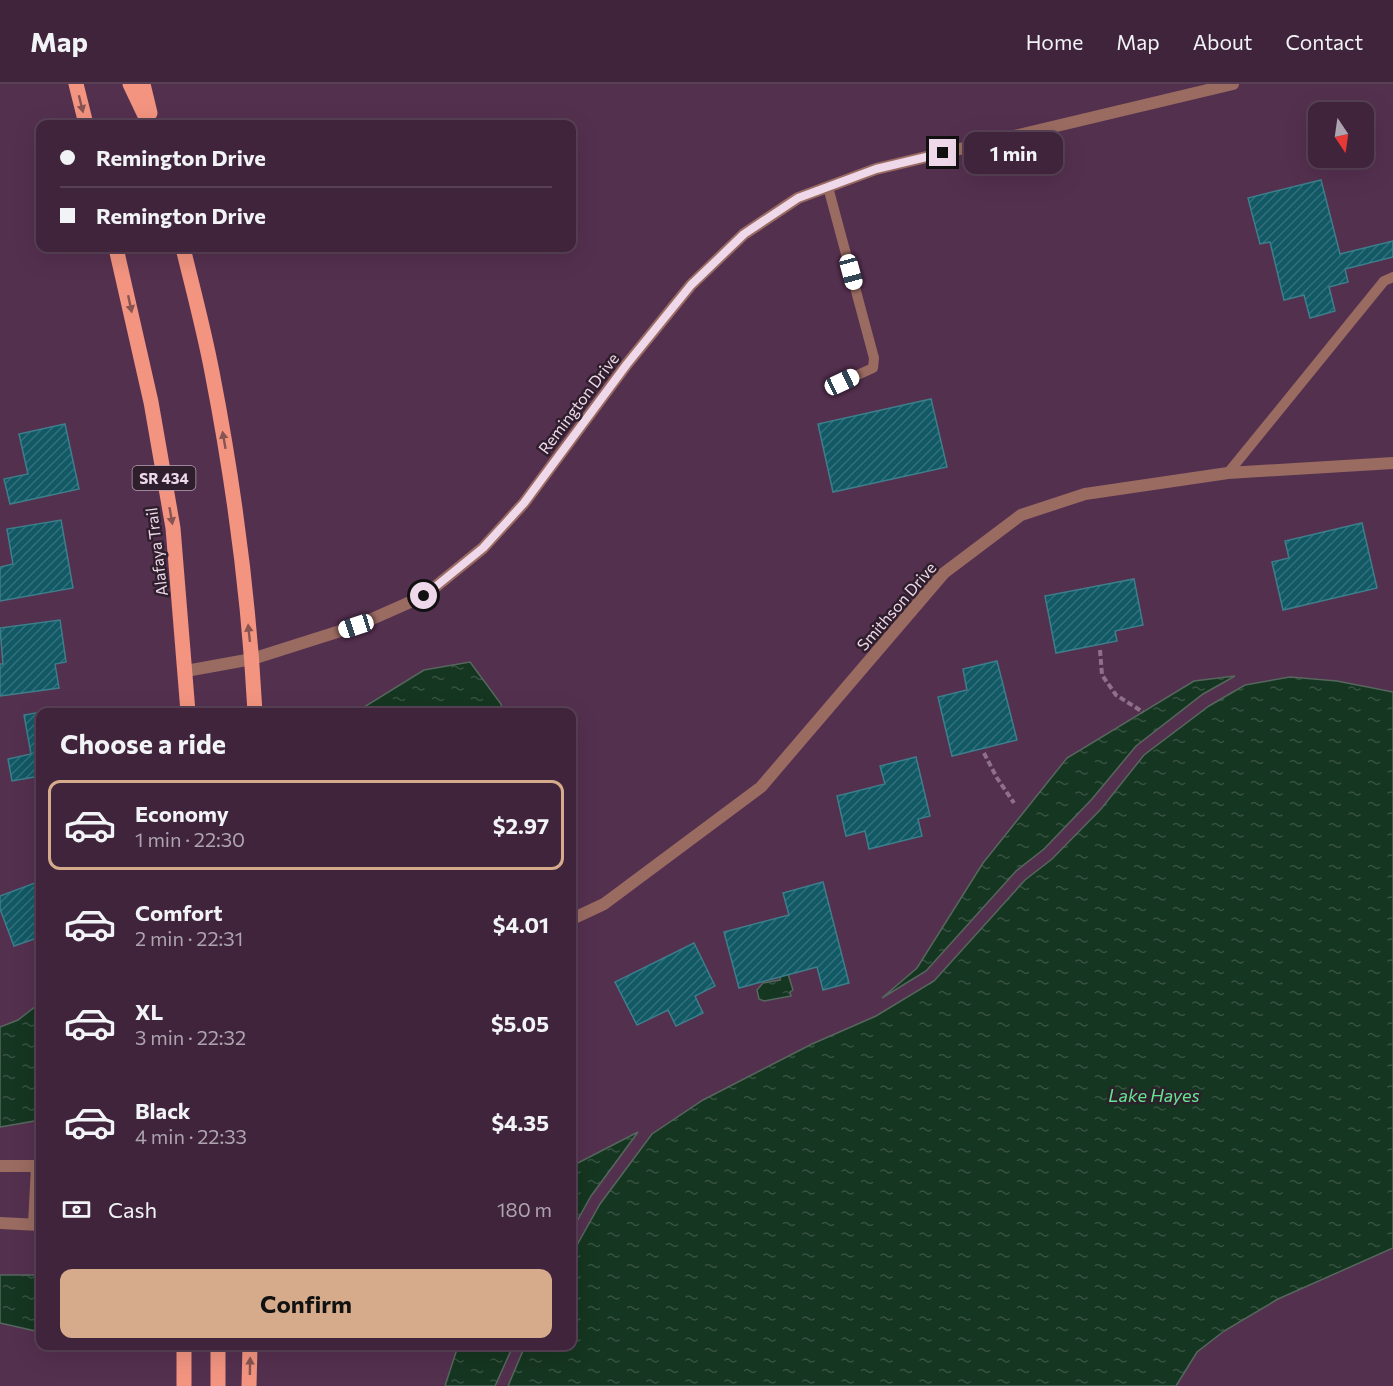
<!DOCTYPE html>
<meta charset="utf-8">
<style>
body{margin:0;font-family:Commissioner,sans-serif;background:#462c42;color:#f1f3f6;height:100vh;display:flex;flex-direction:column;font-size:22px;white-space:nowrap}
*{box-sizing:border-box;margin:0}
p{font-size:20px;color:#ada4af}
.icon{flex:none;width:33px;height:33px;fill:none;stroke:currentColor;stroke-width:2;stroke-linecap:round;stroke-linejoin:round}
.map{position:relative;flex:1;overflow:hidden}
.drawer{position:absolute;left:36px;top:624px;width:540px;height:642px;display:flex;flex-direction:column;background:#3f243b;border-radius:12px;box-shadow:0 6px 24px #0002,0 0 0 2px #584155}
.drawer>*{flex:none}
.guide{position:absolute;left:36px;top:36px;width:540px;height:132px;border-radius:12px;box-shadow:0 6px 24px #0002,0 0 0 2px #584155;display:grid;align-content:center;height:132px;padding:0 24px;background:#3f243b}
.needle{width:39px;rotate:167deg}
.fabs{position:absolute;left:1308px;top:18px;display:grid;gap:12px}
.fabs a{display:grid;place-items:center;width:66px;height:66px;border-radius:12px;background:#3f243b;box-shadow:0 6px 24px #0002,0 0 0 2px #584155;font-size:30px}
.end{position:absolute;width:27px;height:27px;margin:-14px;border:8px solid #eed8ea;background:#111;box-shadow:0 0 0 3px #111}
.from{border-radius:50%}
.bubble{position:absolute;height:42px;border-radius:12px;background:#3f243b;box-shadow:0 6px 24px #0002,0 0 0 2px #584155;font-size:20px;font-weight:700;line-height:42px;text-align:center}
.car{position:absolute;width:18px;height:36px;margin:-18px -9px;border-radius:8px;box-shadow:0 0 4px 2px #0007;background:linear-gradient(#fff 24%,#345 0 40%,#fff 0 76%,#345 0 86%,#fff 0)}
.guide b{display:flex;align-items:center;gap:21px;height:57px;font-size:22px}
.guide b+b{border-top:2px solid #584155}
.guide i{width:15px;height:15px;background:#f1f3f6}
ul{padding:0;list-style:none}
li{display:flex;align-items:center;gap:18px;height:90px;margin:0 12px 9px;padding:0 12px;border:3px solid transparent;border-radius:12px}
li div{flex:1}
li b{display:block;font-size:22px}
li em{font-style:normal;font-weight:700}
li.selected{border-color:#d6ab8b}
li>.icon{width:54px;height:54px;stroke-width:1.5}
h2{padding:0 24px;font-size:27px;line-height:72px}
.pay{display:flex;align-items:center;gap:15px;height:66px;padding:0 24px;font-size:22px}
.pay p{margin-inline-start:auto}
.cta{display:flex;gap:12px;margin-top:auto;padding:12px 24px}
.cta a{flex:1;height:69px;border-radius:12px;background:#d6ab8b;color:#111;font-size:24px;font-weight:700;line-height:69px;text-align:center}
header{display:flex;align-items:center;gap:36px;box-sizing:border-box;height:84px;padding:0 30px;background:#3f243b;border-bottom:2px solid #584155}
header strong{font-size:28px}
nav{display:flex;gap:33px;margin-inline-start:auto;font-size:21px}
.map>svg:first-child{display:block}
.water{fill:url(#water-ripples);stroke:#56675d;stroke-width:1.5}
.building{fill:url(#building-hatch);stroke:#3d7e8b;stroke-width:1.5}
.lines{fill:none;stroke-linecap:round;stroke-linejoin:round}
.path{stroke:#8f708a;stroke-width:4;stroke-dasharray:6 3;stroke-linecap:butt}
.lane{stroke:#9a6b61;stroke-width:10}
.street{stroke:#9a6b61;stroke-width:12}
.primary{stroke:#f29480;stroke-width:15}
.oneway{fill:#875452}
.route{stroke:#eed8ea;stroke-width:8}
.labels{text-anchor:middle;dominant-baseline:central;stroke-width:5;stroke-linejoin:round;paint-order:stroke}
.shield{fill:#2f1f2d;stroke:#b5a0b1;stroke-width:1.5}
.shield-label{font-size:15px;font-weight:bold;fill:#eed8ea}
.street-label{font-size:16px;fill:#eed8ea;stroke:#2f1f2d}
.water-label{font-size:18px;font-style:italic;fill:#62e790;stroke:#2f1f2d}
</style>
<header>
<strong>Map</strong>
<nav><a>Home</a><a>Map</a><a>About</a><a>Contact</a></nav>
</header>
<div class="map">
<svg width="1393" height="1302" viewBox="0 0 1393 1302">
<defs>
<pattern id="water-ripples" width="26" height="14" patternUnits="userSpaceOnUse" patternTransform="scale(1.5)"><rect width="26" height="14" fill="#153620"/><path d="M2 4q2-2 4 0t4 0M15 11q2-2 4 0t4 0" fill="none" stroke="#375241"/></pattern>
<pattern id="building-hatch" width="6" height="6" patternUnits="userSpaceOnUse" patternTransform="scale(1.5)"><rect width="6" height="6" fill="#115965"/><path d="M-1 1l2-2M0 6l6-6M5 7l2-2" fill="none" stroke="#34707b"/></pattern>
</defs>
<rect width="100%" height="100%" fill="#54304f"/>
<path class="water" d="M470 578 501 620 503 628H356L424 586Z
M1235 592 1203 610 1136 662 1092 715 1044 765 1016 787 926 887 882 914 917 884 983 779 1067 674 1194 597Z
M1290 593 1337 597 1393 608V1164L1278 1215 1224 1247 1197 1268 1176 1302H508L525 1262H572V1170L600 1120 652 1050 703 1016 812 960 876 932 934 897 1025 796 1052 775 1101 725 1144 671 1209 622 1245 601Z
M788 890 793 906 790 908 791 912 764 917 759 915 757 906 763 899 780 896 781 891Z
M40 919V1036L0 1043V943L18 936Z
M638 1048 591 1112 572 1146V1082Z
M0 1191H40V1248L0 1239Z
M458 1262H513L495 1302H445Z"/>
<path class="building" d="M1321 96 1340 170 1393 157V173L1345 185 1348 198 1329 203 1335 227 1310 234 1304 211 1284 216 1270 158 1260 160 1248 114Z
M931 315 947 383 833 408 818 340Z
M65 340 79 405 10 420 4 395 28 390 19 350Z
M61 436 73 504 0 517V483L13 480 7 445Z
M1362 439 1377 504 1283 526 1272 478 1289 474 1285 457Z
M1134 495 1143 541 1115 547 1117 557 1056 569 1045 512Z
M60 536 66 578 55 580 59 604 0 612V580H3L0 544Z
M997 577 1017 656 952 672 938 613 967 606 963 585Z
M64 624 65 628H40V692L12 697 8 675 31 670 24 631Z
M916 673 930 732 918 735 922 752 869 765 865 747 846 752 837 712 885 700 880 682Z
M40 797V853L14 862 0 825V812Z
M823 798 849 899 823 906 817 883 739 904 724 848 789 831 783 809Z
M694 859 715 902 695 912 703 929 676 942 668 926 637 941 615 898Z"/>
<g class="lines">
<path class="path" d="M1100 566 1102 591 1116 611 1143 628
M984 669 997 694 1014 719"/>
<path class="lane" d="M828 103 874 274 873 284 842 298
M1228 389 1384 197 1393 193"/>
<path class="street" d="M186 587 252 575 356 542 424 512 483 464 524 419 627 280 691 201 744 150 798 114 876 85 1233 0
M572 835 604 820 761 703 944 489 1021 431 1085 410 1228 389 1393 379
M0 1082H40
M0 1139 40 1141
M34 1140 37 1082"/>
<path class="primary" d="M76 0 86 40
M130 0 149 40
M143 0 150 29
M116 164 151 318 173 444 188 628
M183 164C193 205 204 246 212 288 234 401 249 514 255 628
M184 1302V1262
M218 1302V1262
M249 1302 250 1262"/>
</g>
<defs><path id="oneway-solid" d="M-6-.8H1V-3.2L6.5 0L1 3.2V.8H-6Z" transform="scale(1.5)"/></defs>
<g class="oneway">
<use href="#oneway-solid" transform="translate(81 20) rotate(76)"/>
<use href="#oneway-solid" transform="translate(130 220) rotate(78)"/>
<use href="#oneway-solid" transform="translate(224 356) rotate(-100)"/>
<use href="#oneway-solid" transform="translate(171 432) rotate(80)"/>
<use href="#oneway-solid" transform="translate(249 549) rotate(-96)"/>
<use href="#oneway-solid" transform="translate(250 1282) rotate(-89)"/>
</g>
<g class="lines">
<path class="route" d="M424 512 483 464 524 419 627 280 691 201 744 150 798 114 876 85 943 69"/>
</g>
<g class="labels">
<rect class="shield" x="132.5" y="382" width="63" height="24" rx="4.5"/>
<g class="shield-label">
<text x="164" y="394">SR 434</text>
</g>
<g class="street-label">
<text transform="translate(578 319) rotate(-53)">Remington Drive</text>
<text transform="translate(156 468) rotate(-97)">Alafaya Trail</text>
<text transform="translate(896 522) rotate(-49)">Smithson Drive</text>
</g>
<g class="water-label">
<text x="1154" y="1011">Lake Hayes</text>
</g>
</g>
</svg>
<div class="fabs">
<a><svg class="needle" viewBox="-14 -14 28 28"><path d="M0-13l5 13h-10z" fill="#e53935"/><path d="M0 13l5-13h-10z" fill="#ada4af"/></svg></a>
</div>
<i class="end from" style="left:424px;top:512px"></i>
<i class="end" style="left:943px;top:69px"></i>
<div class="bubble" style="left:964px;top:48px;width:99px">1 min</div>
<i class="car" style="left:851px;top:188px;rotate:165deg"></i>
<i class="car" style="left:842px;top:298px;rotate:65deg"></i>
<i class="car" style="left:356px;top:542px;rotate:252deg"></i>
<div class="guide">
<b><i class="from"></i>Remington Drive</b>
<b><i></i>Remington Drive</b>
</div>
<section class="drawer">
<h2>Choose a ride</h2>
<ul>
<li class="selected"><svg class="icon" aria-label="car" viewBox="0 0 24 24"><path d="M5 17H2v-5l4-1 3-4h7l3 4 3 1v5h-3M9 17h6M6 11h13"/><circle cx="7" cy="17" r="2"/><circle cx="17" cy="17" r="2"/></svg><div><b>Economy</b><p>1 min · 22:30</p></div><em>$2.97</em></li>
<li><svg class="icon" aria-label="car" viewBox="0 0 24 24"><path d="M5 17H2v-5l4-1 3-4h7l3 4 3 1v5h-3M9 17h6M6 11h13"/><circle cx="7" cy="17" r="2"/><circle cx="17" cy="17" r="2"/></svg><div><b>Comfort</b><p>2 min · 22:31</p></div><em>$4.01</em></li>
<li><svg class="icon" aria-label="car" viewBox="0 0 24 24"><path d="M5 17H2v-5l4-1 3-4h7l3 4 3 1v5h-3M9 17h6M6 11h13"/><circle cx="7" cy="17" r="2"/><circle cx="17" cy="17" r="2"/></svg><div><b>XL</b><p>3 min · 22:32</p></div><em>$5.05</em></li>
<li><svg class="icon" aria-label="car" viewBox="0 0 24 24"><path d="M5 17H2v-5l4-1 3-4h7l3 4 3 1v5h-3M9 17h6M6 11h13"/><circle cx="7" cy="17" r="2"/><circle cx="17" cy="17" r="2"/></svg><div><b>Black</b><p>4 min · 22:33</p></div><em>$4.35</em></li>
</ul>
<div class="pay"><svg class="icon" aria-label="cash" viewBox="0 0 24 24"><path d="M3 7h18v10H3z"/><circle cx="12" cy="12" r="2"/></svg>Cash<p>180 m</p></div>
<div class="cta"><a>Confirm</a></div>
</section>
</div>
